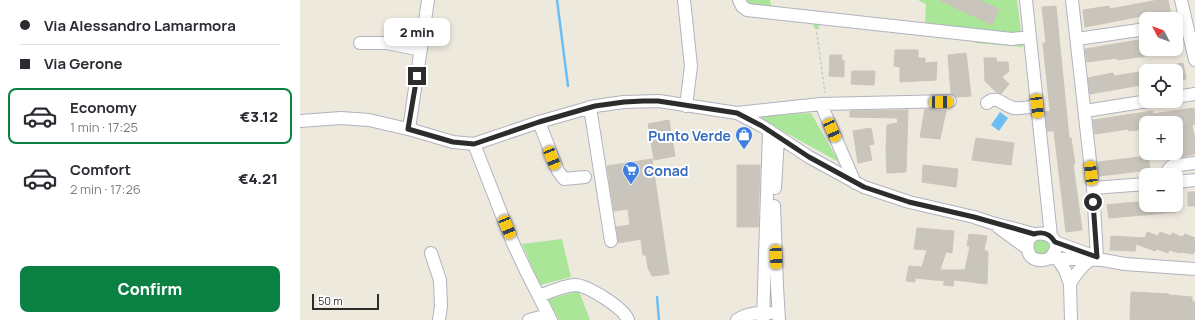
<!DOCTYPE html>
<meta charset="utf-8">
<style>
body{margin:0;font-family:Manrope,sans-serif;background:#f2f2f3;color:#2b2b33;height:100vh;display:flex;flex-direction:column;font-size:15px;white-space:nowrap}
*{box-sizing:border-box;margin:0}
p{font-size:13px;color:#7c7c81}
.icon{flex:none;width:22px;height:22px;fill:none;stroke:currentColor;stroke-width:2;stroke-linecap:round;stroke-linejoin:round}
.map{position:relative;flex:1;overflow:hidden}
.drawer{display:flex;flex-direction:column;background:#fff;width:300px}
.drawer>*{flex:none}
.hud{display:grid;align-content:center;height:88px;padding:0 20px;background:#fff}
.needle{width:26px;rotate:311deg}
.controls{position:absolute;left:839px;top:12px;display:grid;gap:8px}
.controls a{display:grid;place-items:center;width:44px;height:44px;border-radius:8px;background:#fff;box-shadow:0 2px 6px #0003;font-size:20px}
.scale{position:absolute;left:12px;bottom:10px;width:67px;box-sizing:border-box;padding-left:4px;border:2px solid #2c2c2c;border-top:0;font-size:11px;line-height:14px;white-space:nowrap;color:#2c2c2c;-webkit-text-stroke:3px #fff;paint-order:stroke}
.end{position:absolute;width:18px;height:18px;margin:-9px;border:5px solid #2c2c2c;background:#fff;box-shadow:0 0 0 2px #fff}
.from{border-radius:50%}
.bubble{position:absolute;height:28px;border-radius:8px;background:#fff;box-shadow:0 2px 6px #0003;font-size:13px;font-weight:800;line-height:28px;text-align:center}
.car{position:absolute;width:12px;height:24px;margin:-12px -6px;border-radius:5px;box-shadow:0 0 3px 1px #0007;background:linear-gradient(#f5c518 24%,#345 0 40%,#f5c518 0 76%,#345 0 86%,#f5c518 0)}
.hud b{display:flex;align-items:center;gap:14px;height:38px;font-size:15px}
.hud b+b{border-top:1px solid #e1e1e2}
.hud i{width:10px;height:10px;background:#2b2b33}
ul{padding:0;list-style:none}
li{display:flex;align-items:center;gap:12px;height:56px;margin:0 8px 6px;padding:0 12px;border:2px solid transparent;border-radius:8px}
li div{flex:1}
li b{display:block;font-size:15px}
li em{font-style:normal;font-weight:800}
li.current{border-color:#0b8043}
li>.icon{width:36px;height:36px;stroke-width:1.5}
.action{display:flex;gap:8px;margin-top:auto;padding:8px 20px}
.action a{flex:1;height:46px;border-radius:8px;background:#0b8043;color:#fff;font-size:16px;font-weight:800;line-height:46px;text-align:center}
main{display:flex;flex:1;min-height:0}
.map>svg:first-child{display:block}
.green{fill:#a9e698}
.water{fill:#6dbff3}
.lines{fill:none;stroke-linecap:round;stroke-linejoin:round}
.stream{stroke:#6dbff3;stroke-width:2.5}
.building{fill:#c9c5bd;stroke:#c9c5b7}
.minor-casing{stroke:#b1b2c0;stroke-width:14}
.path{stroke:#ccc;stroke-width:1.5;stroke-dasharray:3 2;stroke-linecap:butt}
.minor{stroke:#fff;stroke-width:12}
.route{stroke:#2c2c2c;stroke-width:5}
.labels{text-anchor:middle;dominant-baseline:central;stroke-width:4;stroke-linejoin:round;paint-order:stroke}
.shop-label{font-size:14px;font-weight:bold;fill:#366cbe;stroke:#fff;text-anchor:end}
</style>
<main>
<section class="drawer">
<div class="hud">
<b><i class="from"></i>Via Alessandro Lamarmora</b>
<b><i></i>Via Gerone</b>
</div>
<ul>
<li class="current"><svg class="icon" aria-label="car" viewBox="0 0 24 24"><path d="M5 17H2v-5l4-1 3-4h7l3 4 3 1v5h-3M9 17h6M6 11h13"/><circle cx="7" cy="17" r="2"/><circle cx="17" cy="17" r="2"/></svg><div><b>Economy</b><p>1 min · 17:25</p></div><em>€3.12</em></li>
<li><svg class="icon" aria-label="car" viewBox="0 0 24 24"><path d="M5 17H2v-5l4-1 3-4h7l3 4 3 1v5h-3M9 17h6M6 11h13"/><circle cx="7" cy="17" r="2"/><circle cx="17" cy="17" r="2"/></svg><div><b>Comfort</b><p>2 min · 17:26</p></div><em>€4.21</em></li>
</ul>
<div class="action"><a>Confirm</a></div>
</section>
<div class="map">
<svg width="895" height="320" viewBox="0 0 895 320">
<rect width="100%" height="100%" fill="#eee9dd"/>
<path class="green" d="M434 0H470L472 9 625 25 626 4 618 0H639L692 25 699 9 679 0H717L723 47 675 43 676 38 519 23V29L514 28 513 23 446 16C437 13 435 10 434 0Z
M511 113 539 162 455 116Z
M262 239 271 277 240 285 222 244Z
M733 247a8 8 0 1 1 16 0a8 8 0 1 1-16 0Z
M279 291 290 320H259L248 299Z"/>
<path class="water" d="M700 112 708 118 699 131 691 125Z"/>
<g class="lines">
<path class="stream" d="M257 0 268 86
M357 297 359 320"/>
</g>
<path class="building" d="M639 0H679L699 9 692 25Z
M858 0H868L871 15 843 19 842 16 785 27 783 10 809 6 810 9Z
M756 6 769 138H771L775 164H773L782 230 766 232 754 131H747L745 112 750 111 743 43H746L742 7Z
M844 39 846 56 817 60V58L787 62 785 49Z
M595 50H618V58H625V63L637 62 636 80 600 82V67L594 66Z
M666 53 671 96 657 97 651 94 648 55Z
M530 55H542L541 60H544V77L529 76Z
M684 58H696L697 62H708L709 71 702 77 709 84 701 94 696 92 685 81Z
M883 63 886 79 876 80V71H860V67Z
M552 71H575L574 85 551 84Z
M846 71V84L790 94 788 78 813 73 814 76Z
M894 108 895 124 892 125 895 140V154L876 158V123H846V129L829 131 828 129 795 134 793 120 853 111V114Z
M625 109 646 111 640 139 620 137Z
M608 110 606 172 587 173 586 152 587 125 598 123 597 118 550 117V111Z
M369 120 375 156 354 160 348 124Z
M571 128 574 144 569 145 572 160 558 163 553 131Z
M676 138 714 143 711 165 672 160Z
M848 156 850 170 799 176 798 162Z
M352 159 369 274 352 276 348 268 346 255H343L341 239 318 243 316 227 330 225 328 209 314 211 307 166Z
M437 165H460L458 227H437Z
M623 165 658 169 656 187 622 182Z
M888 192H895V206H888Z
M846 201V205H876V212L809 218 807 205Z
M617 228 654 231 652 253 646 252 640 270H665L670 246H667L669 234 687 236 684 250 688 252 687 284 654 280 653 286 643 285 645 281 615 278V282L606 281 609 266 622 267 627 250 614 249Z
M847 232 858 236 860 232 871 236 872 233 882 237 885 234 895 238V252L894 251 893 254 881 252 880 253 869 250 868 253 857 249 855 251 836 244 835 251 810 250 811 236 845 238Z
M831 292 869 294V295L892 297V302H895V320H830Z"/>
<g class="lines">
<defs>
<path id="minor" d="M384 0 391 66 386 106
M439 0 442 6 447 10 712 39 730 37
M726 0 751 236
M772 0 793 188 797 257
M881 0 895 60
M777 39 846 29
M60 43H87L121 50
M876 97 895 94
M687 103C697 94 703 106 714 108 721 109 729 107 737 106
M521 104 650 101
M290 107 311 241
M785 111 848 101
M437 113 521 104 555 183
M0 121 41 118 69 120 112 130 153 142 174 144 239 122 295 106 324 102 359 101 437 113 462 126 509 157 564 187 609 202 674 217 692 223 734 234
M239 122 258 171 264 179 285 177
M109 129 128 0
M174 144 212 241 226 271 251 320
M868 175V170L872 166 895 163
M876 182 895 180
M475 188 478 137
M793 188 846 184
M474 206 477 286 479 320
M698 227 727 248
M755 242 793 256
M131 253 140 280 141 306 139 320
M750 258C773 233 722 222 728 250 730 261 742 262 750 258L803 260 825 264 895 269
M757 258 765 270 770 284C775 274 782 266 791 259
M770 284 771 320
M239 296C250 292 262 286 275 285 287 285 324 308 328 320
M229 320 248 315
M437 320C447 313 457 313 470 313
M463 320 469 130"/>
</defs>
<use href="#minor" class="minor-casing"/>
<path class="path" d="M516 27 525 93"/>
<use href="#minor" class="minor"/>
</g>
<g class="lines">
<path class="route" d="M117 76 108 129 153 142 174 144 239 122 295 106 324 102 343 101H358L437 113 462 126 509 157 564 187 609 202 674 217 734 234C744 231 750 234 755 242L797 257 793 202"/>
</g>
<defs>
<symbol id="shop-pin" viewBox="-11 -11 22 30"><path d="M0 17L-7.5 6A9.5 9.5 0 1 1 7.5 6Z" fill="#3f7fe0" stroke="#fff"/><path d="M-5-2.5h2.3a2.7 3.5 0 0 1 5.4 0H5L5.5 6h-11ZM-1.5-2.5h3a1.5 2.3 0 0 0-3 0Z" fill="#fff"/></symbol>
<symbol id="supermarket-pin" viewBox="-11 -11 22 30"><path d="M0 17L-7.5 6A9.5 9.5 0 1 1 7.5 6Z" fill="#3f7fe0" stroke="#fff"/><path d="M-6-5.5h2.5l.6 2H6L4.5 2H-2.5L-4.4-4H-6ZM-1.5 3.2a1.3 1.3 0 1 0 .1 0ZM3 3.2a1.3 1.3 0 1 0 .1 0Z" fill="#fff"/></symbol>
</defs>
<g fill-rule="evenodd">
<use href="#shop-pin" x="434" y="125" width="20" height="27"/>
<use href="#supermarket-pin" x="321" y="160" width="20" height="27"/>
</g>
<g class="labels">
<g class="shop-label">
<text x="431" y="135">Punto Verde</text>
<text x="344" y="170" text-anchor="start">Conad</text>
</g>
</g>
</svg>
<div class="controls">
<a><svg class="needle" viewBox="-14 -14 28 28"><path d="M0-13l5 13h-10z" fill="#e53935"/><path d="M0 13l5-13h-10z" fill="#7c7c81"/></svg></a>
<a><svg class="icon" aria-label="locate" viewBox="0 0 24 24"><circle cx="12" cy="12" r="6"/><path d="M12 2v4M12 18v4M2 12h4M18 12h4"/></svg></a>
<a>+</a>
<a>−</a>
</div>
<div class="scale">50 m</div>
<i class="end from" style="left:793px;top:202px"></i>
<i class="end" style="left:117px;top:76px"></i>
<div class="bubble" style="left:84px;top:18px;width:66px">2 min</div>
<i class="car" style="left:641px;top:102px;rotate:89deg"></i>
<i class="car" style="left:737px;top:106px;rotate:174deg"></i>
<i class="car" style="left:532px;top:130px;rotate:156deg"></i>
<i class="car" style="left:252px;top:158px;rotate:158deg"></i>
<i class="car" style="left:791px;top:173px;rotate:354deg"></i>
<i class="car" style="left:207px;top:227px;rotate:158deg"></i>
<i class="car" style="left:476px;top:257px;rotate:178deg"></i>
</div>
</main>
